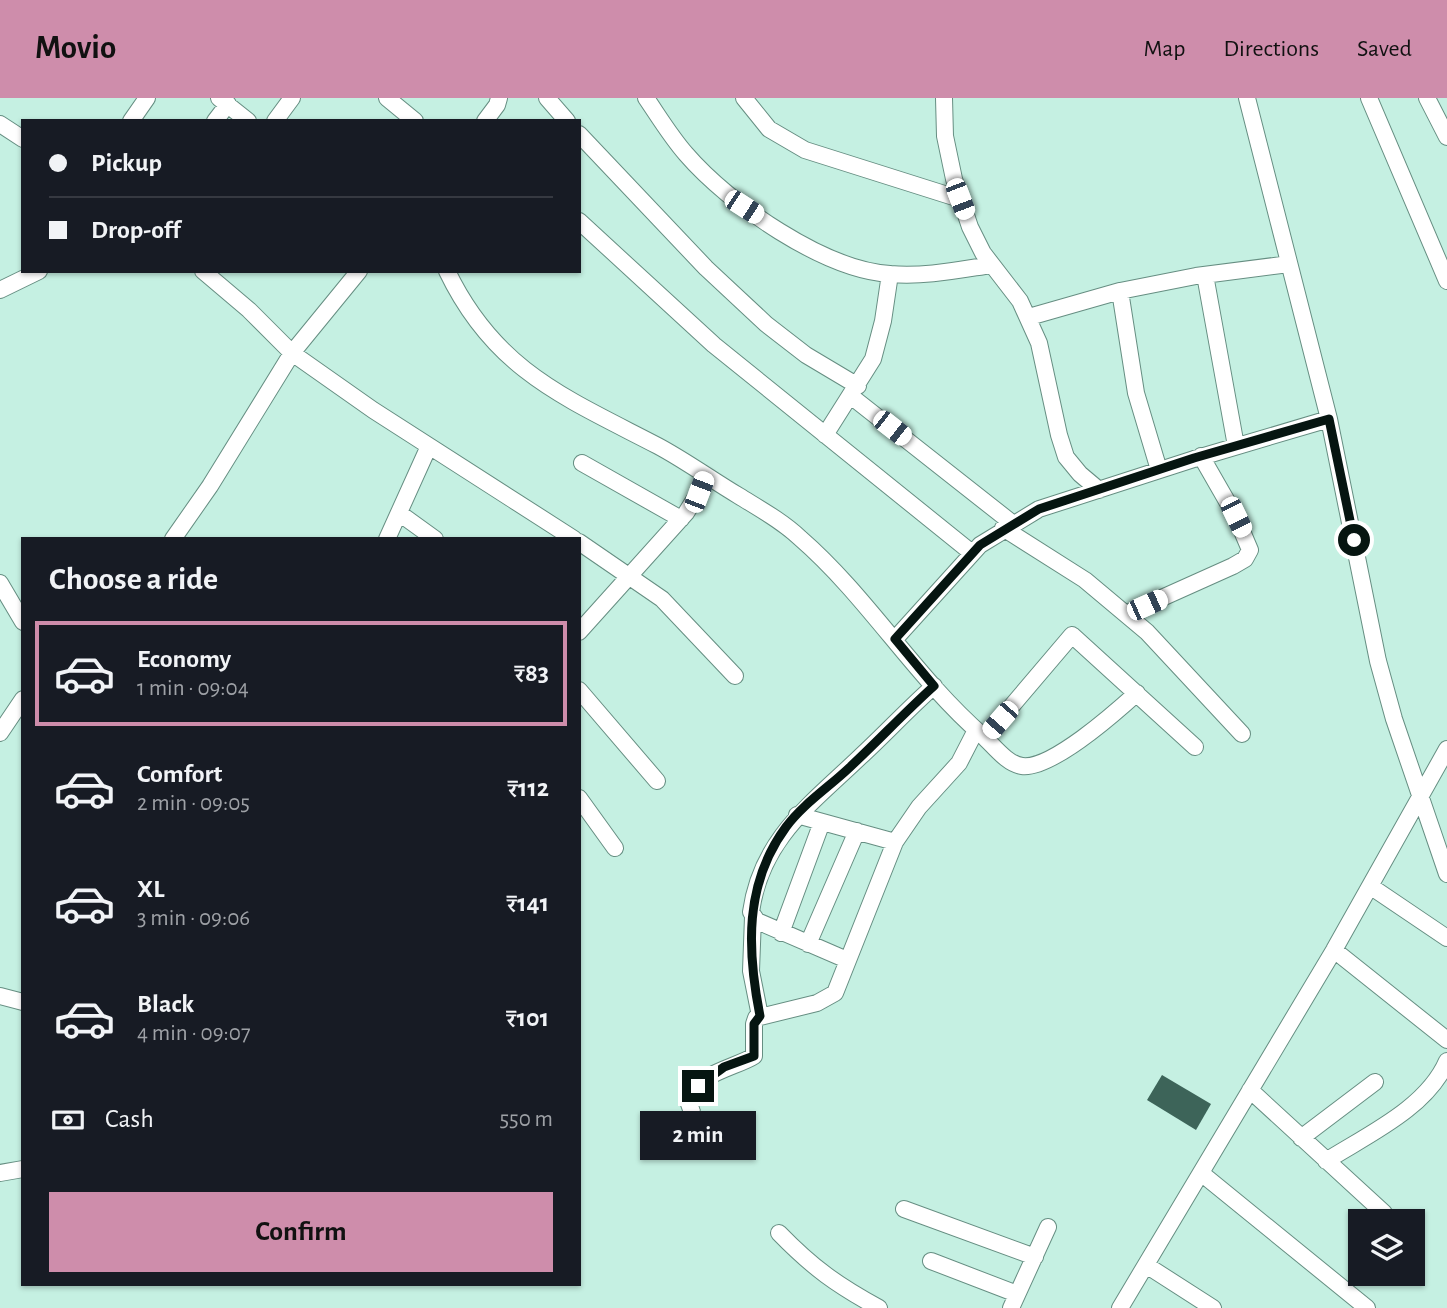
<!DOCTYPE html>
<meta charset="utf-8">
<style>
body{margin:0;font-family:"Alegreya Sans",sans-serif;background:#20242c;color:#f1f3f6;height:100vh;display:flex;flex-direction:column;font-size:26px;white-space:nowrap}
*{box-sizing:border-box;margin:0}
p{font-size:23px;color:#9ea1a6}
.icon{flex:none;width:38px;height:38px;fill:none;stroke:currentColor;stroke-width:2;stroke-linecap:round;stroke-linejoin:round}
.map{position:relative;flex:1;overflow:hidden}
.panel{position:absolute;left:21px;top:439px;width:560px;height:749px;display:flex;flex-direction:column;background:#171b24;border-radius:0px;box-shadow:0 2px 5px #0004}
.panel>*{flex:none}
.hud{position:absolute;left:21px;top:21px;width:560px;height:154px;border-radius:0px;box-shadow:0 2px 5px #0004;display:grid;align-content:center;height:154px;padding:0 28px;background:#171b24}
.tools{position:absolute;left:1348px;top:1111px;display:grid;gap:14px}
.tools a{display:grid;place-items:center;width:77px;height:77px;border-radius:0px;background:#171b24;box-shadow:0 2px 5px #0004;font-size:35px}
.end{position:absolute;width:32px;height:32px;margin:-16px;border:9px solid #061511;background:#fff;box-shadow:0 0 0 4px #fff}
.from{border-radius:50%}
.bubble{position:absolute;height:49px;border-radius:0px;background:#171b24;box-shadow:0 2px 5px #0004;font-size:23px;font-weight:600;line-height:49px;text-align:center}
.car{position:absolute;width:21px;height:42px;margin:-21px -10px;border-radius:9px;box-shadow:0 0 5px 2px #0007;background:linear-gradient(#fff 24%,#345 0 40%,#fff 0 76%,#345 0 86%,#fff 0)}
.hud b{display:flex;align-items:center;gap:24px;height:66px;font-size:26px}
.hud b+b{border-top:2px solid #363941}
.hud i{width:18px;height:18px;background:#f1f3f6}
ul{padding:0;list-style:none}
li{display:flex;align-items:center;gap:21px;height:105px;margin:0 14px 10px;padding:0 14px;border:4px solid transparent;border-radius:0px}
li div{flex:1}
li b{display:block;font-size:26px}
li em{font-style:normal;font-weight:600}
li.on{border-color:#ce8dab}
li>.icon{width:63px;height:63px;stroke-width:1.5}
h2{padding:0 28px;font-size:32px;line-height:84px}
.pay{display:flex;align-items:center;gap:18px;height:77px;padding:0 28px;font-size:26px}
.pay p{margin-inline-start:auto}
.button{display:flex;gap:14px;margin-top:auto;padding:14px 28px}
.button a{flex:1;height:80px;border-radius:0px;background:#ce8dab;color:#111;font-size:28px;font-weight:600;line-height:80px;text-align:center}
header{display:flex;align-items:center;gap:42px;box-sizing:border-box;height:98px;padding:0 35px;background:#ce8dab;color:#111}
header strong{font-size:33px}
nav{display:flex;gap:38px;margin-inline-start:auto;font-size:24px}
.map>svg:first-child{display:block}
.building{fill:#3d6459}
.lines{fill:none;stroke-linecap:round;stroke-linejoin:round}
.street-casing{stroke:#668e82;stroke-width:18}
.street{stroke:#fff;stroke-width:16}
.route{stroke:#061511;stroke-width:9}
</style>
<header>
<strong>Movio</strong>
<nav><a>Map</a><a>Directions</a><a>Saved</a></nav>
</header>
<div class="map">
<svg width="1447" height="1210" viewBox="0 0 1447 1210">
<rect width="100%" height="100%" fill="#c5f0e2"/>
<path class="building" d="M1162 977 1211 1006 1196 1032 1147 1002Z"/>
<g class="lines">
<defs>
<path id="street" d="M219 0 248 23
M387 0 415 23
M547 0 567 23
M646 0C659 19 671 39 686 56 729 106 824 172 890 176 924 179 958 172 991 167
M744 0 769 31 805 52 960 101
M944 0 945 38 954 81 970 129 983 155 1020 203 1039 245 1059 337 1066 359 1080 376 1099 392
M1247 0 1329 321 1378 563 1394 621 1447 776
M1369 0 1447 183
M1427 0 1447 39
M131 23 147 0
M215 23 228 6
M275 23 292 0
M485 23 497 7 499 0
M0 26 23 41
M579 36 706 170 766 226 806 257 858 288
M579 123 714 247 972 455
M203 173 249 212 292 255 373 312 574 441
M447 173C495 273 566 300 658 348 686 363 712 382 739 398 760 411 782 423 800 440 868 499 915 579 983 638L987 637 1072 537 1195 649
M1205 177 1236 348
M0 192 39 173
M1120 193 1136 295 1159 372
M1029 219 1120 193 1196 178 1289 166
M852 299 1012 425
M825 337 873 261 883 223 890 176
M582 365 681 421
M399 415 435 441
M1003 430 1085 482 1147 534 1242 636
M173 441 210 388 292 255 359 173
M387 441 429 348
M579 444 662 501 735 578
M0 485 23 524
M1126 516 1233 468 1245 461 1250 452 1236 419 1201 358
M579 534 686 415 699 394 706 378
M895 541 980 447 1039 411 1194 361 1329 321
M579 592 657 683
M0 635 23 601
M983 638C994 648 1007 666 1022 668 1051 672 1116 614 1137 595
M579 700 615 750
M797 717 895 744
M1370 788 1447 840
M753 819 751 873 760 918
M781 835 822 724
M808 846 857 733
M1334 852 1447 942
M847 862 757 823 751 814C761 741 811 706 860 659 885 636 908 611 934 588
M0 898 23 904
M1250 992 1384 1115
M1301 1040 1375 984
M675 1053C683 1042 697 1029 692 1014 691 1009 686 1004 689 998 697 976 739 968 754 958V926L756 920 817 905 835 895 895 744 919 709 959 665 976 632
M1326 1063C1367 1037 1427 1010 1447 963
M0 1075 23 1071
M1201 1075 1367 1210
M904 1111 1035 1159
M779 1135C813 1170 837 1187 879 1210
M931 1163 1017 1196
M1146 1167 1213 1210
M1011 1210 1048 1129
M1120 1210 1334 852 1447 651"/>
</defs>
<use href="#street" class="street-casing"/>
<use href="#street" class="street"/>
</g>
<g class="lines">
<path class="route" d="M698 988 724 969 754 958V926L760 918C747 852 744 786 786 729 803 706 829 689 849 670 878 643 905 614 934 588L895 541 980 447 1039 411 1194 360 1329 321 1354 442"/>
</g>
</svg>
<div class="tools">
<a><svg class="icon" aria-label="layers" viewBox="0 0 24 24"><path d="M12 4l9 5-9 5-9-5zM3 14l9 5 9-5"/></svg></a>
</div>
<i class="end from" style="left:1354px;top:442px"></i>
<i class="end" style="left:698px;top:988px"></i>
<div class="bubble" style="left:640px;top:1013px;width:116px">2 min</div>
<i class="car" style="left:960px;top:101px;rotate:159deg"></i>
<i class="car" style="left:744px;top:109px;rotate:123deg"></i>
<i class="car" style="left:892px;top:330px;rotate:128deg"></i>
<i class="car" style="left:699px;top:394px;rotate:21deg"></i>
<i class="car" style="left:1236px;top:419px;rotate:154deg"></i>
<i class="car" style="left:1147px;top:507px;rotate:66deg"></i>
<i class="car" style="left:1000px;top:622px;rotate:221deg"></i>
<div class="hud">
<b><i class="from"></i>Pickup</b>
<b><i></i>Drop-off</b>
</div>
<section class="panel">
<h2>Choose a ride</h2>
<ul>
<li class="on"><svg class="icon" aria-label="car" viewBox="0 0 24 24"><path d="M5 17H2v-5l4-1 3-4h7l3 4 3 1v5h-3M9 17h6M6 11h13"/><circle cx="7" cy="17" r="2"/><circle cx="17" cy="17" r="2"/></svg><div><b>Economy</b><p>1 min · 09:04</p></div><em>₹83</em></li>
<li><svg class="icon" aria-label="car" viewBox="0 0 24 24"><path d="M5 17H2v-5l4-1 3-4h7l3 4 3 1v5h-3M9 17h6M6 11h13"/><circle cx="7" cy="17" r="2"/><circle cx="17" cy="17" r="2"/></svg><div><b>Comfort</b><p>2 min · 09:05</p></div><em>₹112</em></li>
<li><svg class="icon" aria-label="car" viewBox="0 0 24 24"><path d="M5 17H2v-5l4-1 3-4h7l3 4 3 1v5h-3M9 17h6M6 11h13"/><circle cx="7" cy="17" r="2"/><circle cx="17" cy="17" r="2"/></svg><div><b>XL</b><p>3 min · 09:06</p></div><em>₹141</em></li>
<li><svg class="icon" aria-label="car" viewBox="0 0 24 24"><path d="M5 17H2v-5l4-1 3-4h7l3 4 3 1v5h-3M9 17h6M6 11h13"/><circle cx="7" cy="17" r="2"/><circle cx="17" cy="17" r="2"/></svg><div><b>Black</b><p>4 min · 09:07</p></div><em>₹101</em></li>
</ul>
<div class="pay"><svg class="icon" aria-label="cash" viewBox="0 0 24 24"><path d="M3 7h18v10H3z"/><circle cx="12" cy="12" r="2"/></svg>Cash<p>550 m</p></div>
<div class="button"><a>Confirm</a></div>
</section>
</div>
